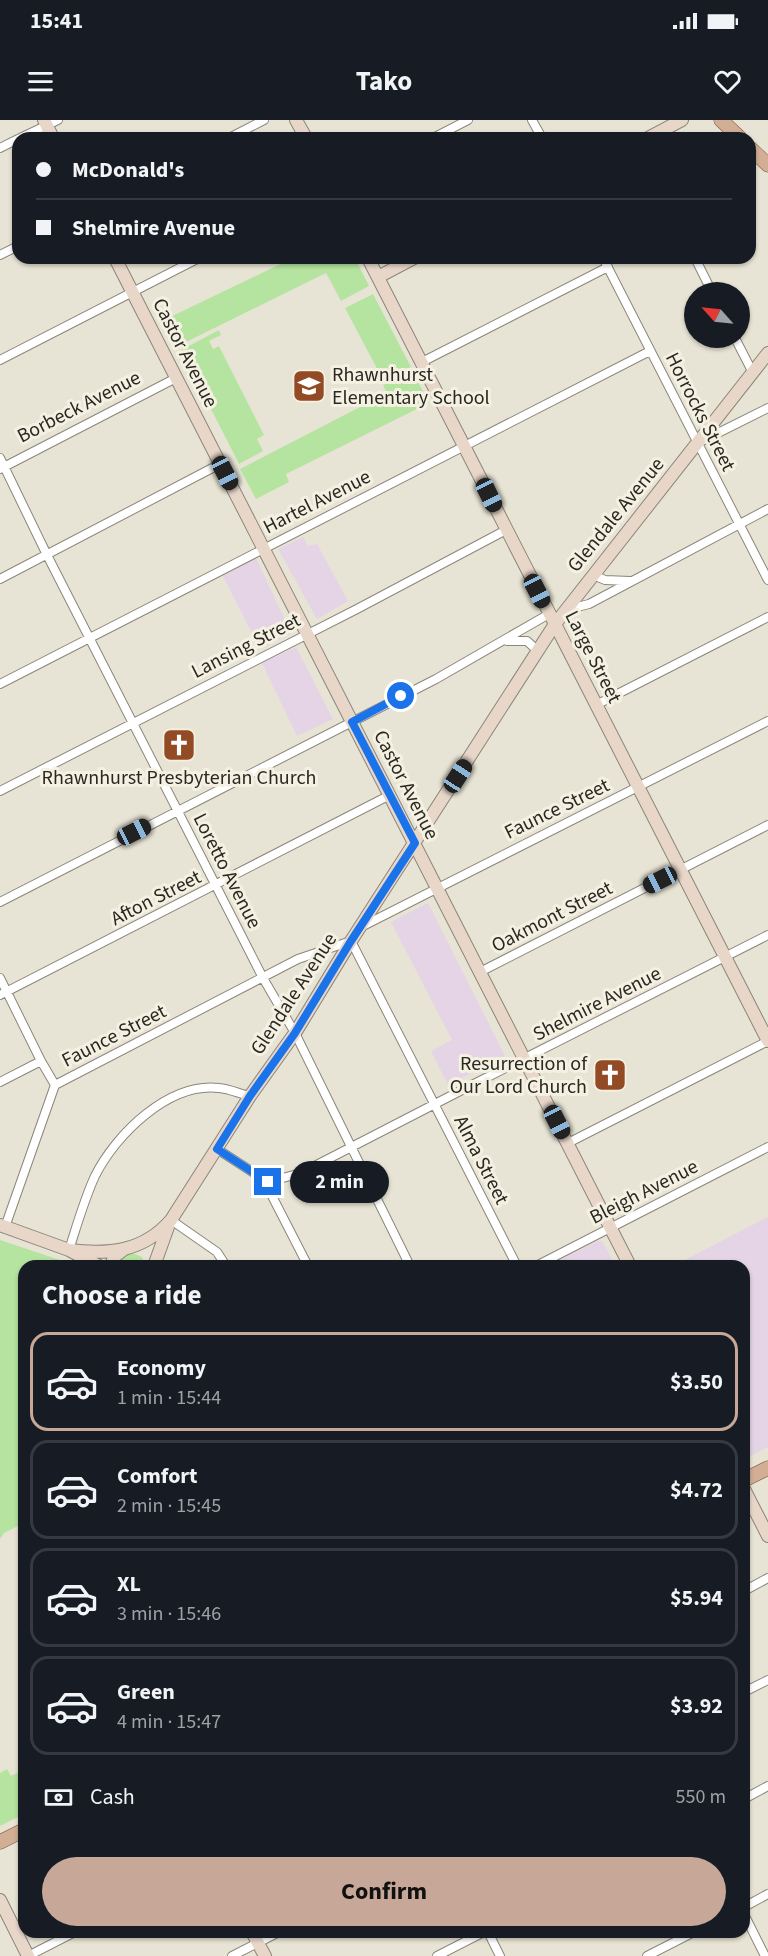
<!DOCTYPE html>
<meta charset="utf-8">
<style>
body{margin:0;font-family:"Source Sans 3",sans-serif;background:#20242c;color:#f1f3f6;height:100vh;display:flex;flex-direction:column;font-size:22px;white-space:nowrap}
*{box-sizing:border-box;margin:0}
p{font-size:20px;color:#9ea1a6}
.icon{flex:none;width:33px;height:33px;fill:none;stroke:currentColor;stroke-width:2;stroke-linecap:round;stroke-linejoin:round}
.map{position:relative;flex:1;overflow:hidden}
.panel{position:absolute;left:18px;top:1140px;width:732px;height:678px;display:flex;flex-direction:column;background:#171b24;border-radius:18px;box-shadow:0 2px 4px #0004}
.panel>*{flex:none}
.guide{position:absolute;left:12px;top:12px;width:744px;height:132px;border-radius:18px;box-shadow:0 2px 4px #0004;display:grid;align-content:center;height:132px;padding:0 24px;background:#171b24}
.needle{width:39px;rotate:297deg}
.buttons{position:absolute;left:684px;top:162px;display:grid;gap:12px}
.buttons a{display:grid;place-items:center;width:66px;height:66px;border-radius:50%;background:#171b24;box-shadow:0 2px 4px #0004;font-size:30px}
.end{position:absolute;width:27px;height:27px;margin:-14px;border:8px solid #1a73e8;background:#fff;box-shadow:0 0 0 3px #fff}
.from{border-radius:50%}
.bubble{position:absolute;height:42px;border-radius:21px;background:#171b24;box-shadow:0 2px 4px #0004;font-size:20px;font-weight:700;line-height:42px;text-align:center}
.car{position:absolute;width:18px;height:36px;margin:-18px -9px;border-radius:8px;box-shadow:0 0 4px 2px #0007;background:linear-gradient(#222 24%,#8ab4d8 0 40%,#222 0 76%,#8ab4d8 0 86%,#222 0)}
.guide b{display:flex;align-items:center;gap:21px;height:57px;font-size:22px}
.guide b+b{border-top:2px solid #363941}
.guide i{width:15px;height:15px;background:#f1f3f6}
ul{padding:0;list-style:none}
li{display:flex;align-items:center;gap:18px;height:99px;margin:0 12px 9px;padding:0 12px;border:3px solid #363941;border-radius:18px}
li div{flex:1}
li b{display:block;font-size:22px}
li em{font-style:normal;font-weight:700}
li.selected{border-color:#c6a798}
li>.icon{width:54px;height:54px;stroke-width:1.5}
h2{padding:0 24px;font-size:27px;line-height:72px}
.pay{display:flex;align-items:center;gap:15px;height:66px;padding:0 24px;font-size:22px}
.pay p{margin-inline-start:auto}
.button{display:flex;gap:12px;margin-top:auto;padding:12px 24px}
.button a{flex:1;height:69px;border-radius:36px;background:#c6a798;color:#111;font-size:24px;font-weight:700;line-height:69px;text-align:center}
.status{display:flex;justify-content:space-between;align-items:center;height:42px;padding:0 30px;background:#171b24;direction:ltr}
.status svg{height:16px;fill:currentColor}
header{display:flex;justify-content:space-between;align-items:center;height:78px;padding:0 24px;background:#171b24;font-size:27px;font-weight:700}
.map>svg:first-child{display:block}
.commercial{fill:#e4d4e6}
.green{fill:#b5e4a1}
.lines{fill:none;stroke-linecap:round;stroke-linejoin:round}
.street-casing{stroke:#8a8679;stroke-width:10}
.secondary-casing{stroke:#8a8679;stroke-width:14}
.primary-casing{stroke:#835c3e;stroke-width:15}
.street{stroke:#fff;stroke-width:8}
.secondary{stroke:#e8d6c9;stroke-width:12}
.primary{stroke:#d1ae94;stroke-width:14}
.route{stroke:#1a73e8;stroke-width:8}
.labels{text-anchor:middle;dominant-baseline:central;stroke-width:6;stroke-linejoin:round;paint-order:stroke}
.street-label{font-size:20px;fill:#2a2823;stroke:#f5f1e2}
.poi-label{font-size:20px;fill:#2a2823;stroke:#f5f1e2;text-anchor:start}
</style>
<div class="status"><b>15:41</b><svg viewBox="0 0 49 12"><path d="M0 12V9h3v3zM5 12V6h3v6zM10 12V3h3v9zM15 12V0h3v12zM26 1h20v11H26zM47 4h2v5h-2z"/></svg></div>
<header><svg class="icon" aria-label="menu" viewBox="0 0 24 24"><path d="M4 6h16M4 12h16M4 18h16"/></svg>Tako<svg class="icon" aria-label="heart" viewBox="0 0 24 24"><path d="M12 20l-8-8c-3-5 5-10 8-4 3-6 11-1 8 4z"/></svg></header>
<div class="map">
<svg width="768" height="1836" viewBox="0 0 768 1836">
<rect width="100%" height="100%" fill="#e8e4d5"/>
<path class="commercial" d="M303 417 308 426 317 424 348 481 317 499 278 429Z
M256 438 291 513 260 529 223 456Z
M296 527 333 599 297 616 262 543Z
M428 783 505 936 448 965 431 931 452 920 391 802Z
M768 1097V1327L747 1338 744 1331V1146H673Z
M598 1121H602L616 1146H547Z"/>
<path class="green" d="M293 138H355L369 166 341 181 326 153 180 225 164 200Z
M373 174 411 247 383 260 345 188Z
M219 210 221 215 209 221 213 229 219 226 264 315 257 319 263 331 239 344 181 230Z
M412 250 429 283 286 354 289 362 256 379 240 349 387 273 383 265Z
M0 1120 78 1146H24V1403L4 1413 0 1419Z
M132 1133 142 1137 146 1146H115L122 1135Z
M7 1649 11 1656 21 1651 24 1657V1694L0 1706V1653Z"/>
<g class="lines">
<defs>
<path id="street" d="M532 0 542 18
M20 18 58 0
M229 18 264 0
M433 18 468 0
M0 28 18 19
M0 135 18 126
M603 138 768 460
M695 138 712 172
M735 218 753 253
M0 240 199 138
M422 242 608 147
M700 322 768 288
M0 338 47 435 263 858 295 913 410 1146
M0 349 176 258
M593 455 605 460 630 461
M0 459 220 344
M565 490 589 484 768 389
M507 521H527L538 531
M0 564 650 231
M596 585 768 497
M0 671 357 489 506 410
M0 782 436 559 549 494
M361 807 768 601
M480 852 768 705
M0 858 41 941 55 965
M0 875 390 675
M0 962 41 941
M55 965 298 839 351 821 517 1146
M568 1023 768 921
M217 1029 268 1062 301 1053 464 969 768 815
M268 1062 271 1074 308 1146
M171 1100 217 1132 226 1146
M5 1107 55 965
M69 1130C77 1105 84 1080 95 1056 116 1014 169 962 219 968 230 969 240 974 250 976
M536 1146 768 1027
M744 1471 768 1458
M744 1572 768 1560
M744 1679 768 1666
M744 1787 768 1774
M744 1794 765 1836
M488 1812 500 1836
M28 1836 75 1812
M232 1836 279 1812
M437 1836 484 1812
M647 1836 694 1812"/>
<path id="secondary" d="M44 0 53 18
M296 0 306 18
M648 18 682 0
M115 138 630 1146
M368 138 768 921
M378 157 414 138
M0 1105 69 1130 99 1146
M69 1130C108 1135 143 1132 171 1100L250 976 295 913 351 821 555 504 768 233
M111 1146 114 1137 123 1130
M154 1146 168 1107
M744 1369 768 1416
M0 1780 28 1836
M252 1812 265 1836"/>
<path id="primary" d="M721 0 740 18
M750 28 768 45
M744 1360 768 1348
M0 1722 24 1710"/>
</defs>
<use href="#street" class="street-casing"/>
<use href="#secondary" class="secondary-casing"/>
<use href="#primary" class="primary-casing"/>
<use href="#street" class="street"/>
<use href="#secondary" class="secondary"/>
<use href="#primary" class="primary"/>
</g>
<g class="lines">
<path class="route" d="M268 1062 217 1029 250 976 295 913 351 821 415 723 352 602 401 576"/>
</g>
<defs>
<symbol id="school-square" viewBox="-11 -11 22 22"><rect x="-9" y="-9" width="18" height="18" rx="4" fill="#924b24" stroke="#f5f1e2"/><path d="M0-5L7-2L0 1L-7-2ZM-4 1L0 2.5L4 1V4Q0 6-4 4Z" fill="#fff"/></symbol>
<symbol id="church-square" viewBox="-11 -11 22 22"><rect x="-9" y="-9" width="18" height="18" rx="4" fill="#924b24" stroke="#f5f1e2"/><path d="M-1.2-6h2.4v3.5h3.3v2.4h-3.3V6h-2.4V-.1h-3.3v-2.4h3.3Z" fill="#fff"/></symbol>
</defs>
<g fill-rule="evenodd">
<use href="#school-square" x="290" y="247" width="38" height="38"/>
<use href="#church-square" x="160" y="606" width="38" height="38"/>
<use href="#church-square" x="591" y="936" width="38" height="38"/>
</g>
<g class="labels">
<g class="street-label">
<text transform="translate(185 233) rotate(63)">Castor Avenue</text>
<text transform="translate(79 287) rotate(-27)">Borbeck Avenue</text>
<text transform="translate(700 292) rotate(63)">Horrocks Street</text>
<text transform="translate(317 382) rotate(-27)">Hartel Avenue</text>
<text transform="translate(616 395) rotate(-51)">Glendale Avenue</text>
<text transform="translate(246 526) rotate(-27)">Lansing Street</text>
<text transform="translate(593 537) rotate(63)">Large Street</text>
<text transform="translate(406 665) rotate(63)">Castor Avenue</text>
<text transform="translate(557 689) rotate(-26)">Faunce Street</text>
<text transform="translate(227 751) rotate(63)">Loretto Avenue</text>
<text transform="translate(156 778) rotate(-27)">Afton Street</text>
<text transform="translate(552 797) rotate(-27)">Oakmont Street</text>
<text transform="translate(294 874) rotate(-57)">Glendale Avenue</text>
<text transform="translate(597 884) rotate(-27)">Shelmire Avenue</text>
<text transform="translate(114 916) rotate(-27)">Faunce Street</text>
<text transform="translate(481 1040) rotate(63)">Alma Street</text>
<text transform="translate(644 1072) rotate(-27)">Bleigh Avenue</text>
</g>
<g class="poi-label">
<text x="332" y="255">Rhawnhurst<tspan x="332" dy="23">Elementary School</tspan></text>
<text x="179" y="658" text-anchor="middle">Rhawnhurst Presbyterian Church</text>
<text x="587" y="944" text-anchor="end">Resurrection of<tspan x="587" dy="23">Our Lord Church</tspan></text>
</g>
</g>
</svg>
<div class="buttons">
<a><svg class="needle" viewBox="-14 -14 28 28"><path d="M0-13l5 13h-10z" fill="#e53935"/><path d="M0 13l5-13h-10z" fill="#9ea1a6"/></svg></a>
</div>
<i class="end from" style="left:401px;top:576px"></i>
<i class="end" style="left:268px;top:1062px"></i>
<div class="bubble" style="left:290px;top:1041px;width:99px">2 min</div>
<i class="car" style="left:225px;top:353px;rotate:153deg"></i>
<i class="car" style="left:489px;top:375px;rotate:154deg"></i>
<i class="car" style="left:537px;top:471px;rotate:153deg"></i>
<i class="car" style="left:458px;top:656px;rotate:33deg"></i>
<i class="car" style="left:134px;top:712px;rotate:63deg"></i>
<i class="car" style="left:660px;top:760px;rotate:243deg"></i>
<i class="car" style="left:557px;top:1002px;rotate:153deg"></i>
<div class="guide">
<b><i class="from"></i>McDonald's</b>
<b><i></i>Shelmire Avenue</b>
</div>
<section class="panel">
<h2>Choose a ride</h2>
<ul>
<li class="selected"><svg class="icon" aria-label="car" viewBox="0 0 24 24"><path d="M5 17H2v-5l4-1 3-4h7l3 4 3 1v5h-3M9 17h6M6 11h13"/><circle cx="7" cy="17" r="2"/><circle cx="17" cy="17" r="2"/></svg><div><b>Economy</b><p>1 min · 15:44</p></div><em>$3.50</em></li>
<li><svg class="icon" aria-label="car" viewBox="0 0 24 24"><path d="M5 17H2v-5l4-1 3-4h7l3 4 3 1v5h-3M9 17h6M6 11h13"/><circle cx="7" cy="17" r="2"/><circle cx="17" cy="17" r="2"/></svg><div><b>Comfort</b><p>2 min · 15:45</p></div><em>$4.72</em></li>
<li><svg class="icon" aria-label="car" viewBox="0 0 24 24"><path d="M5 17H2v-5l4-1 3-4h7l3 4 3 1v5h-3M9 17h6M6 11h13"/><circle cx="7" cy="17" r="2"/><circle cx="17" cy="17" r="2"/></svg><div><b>XL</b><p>3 min · 15:46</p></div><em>$5.94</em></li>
<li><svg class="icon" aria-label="car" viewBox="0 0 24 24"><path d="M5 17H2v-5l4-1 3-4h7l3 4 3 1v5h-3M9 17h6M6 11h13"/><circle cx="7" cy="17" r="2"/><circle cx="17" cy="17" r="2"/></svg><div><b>Green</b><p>4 min · 15:47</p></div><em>$3.92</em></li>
</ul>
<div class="pay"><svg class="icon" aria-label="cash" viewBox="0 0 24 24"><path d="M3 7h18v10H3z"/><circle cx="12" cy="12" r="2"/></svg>Cash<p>550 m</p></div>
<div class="button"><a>Confirm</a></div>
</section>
</div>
